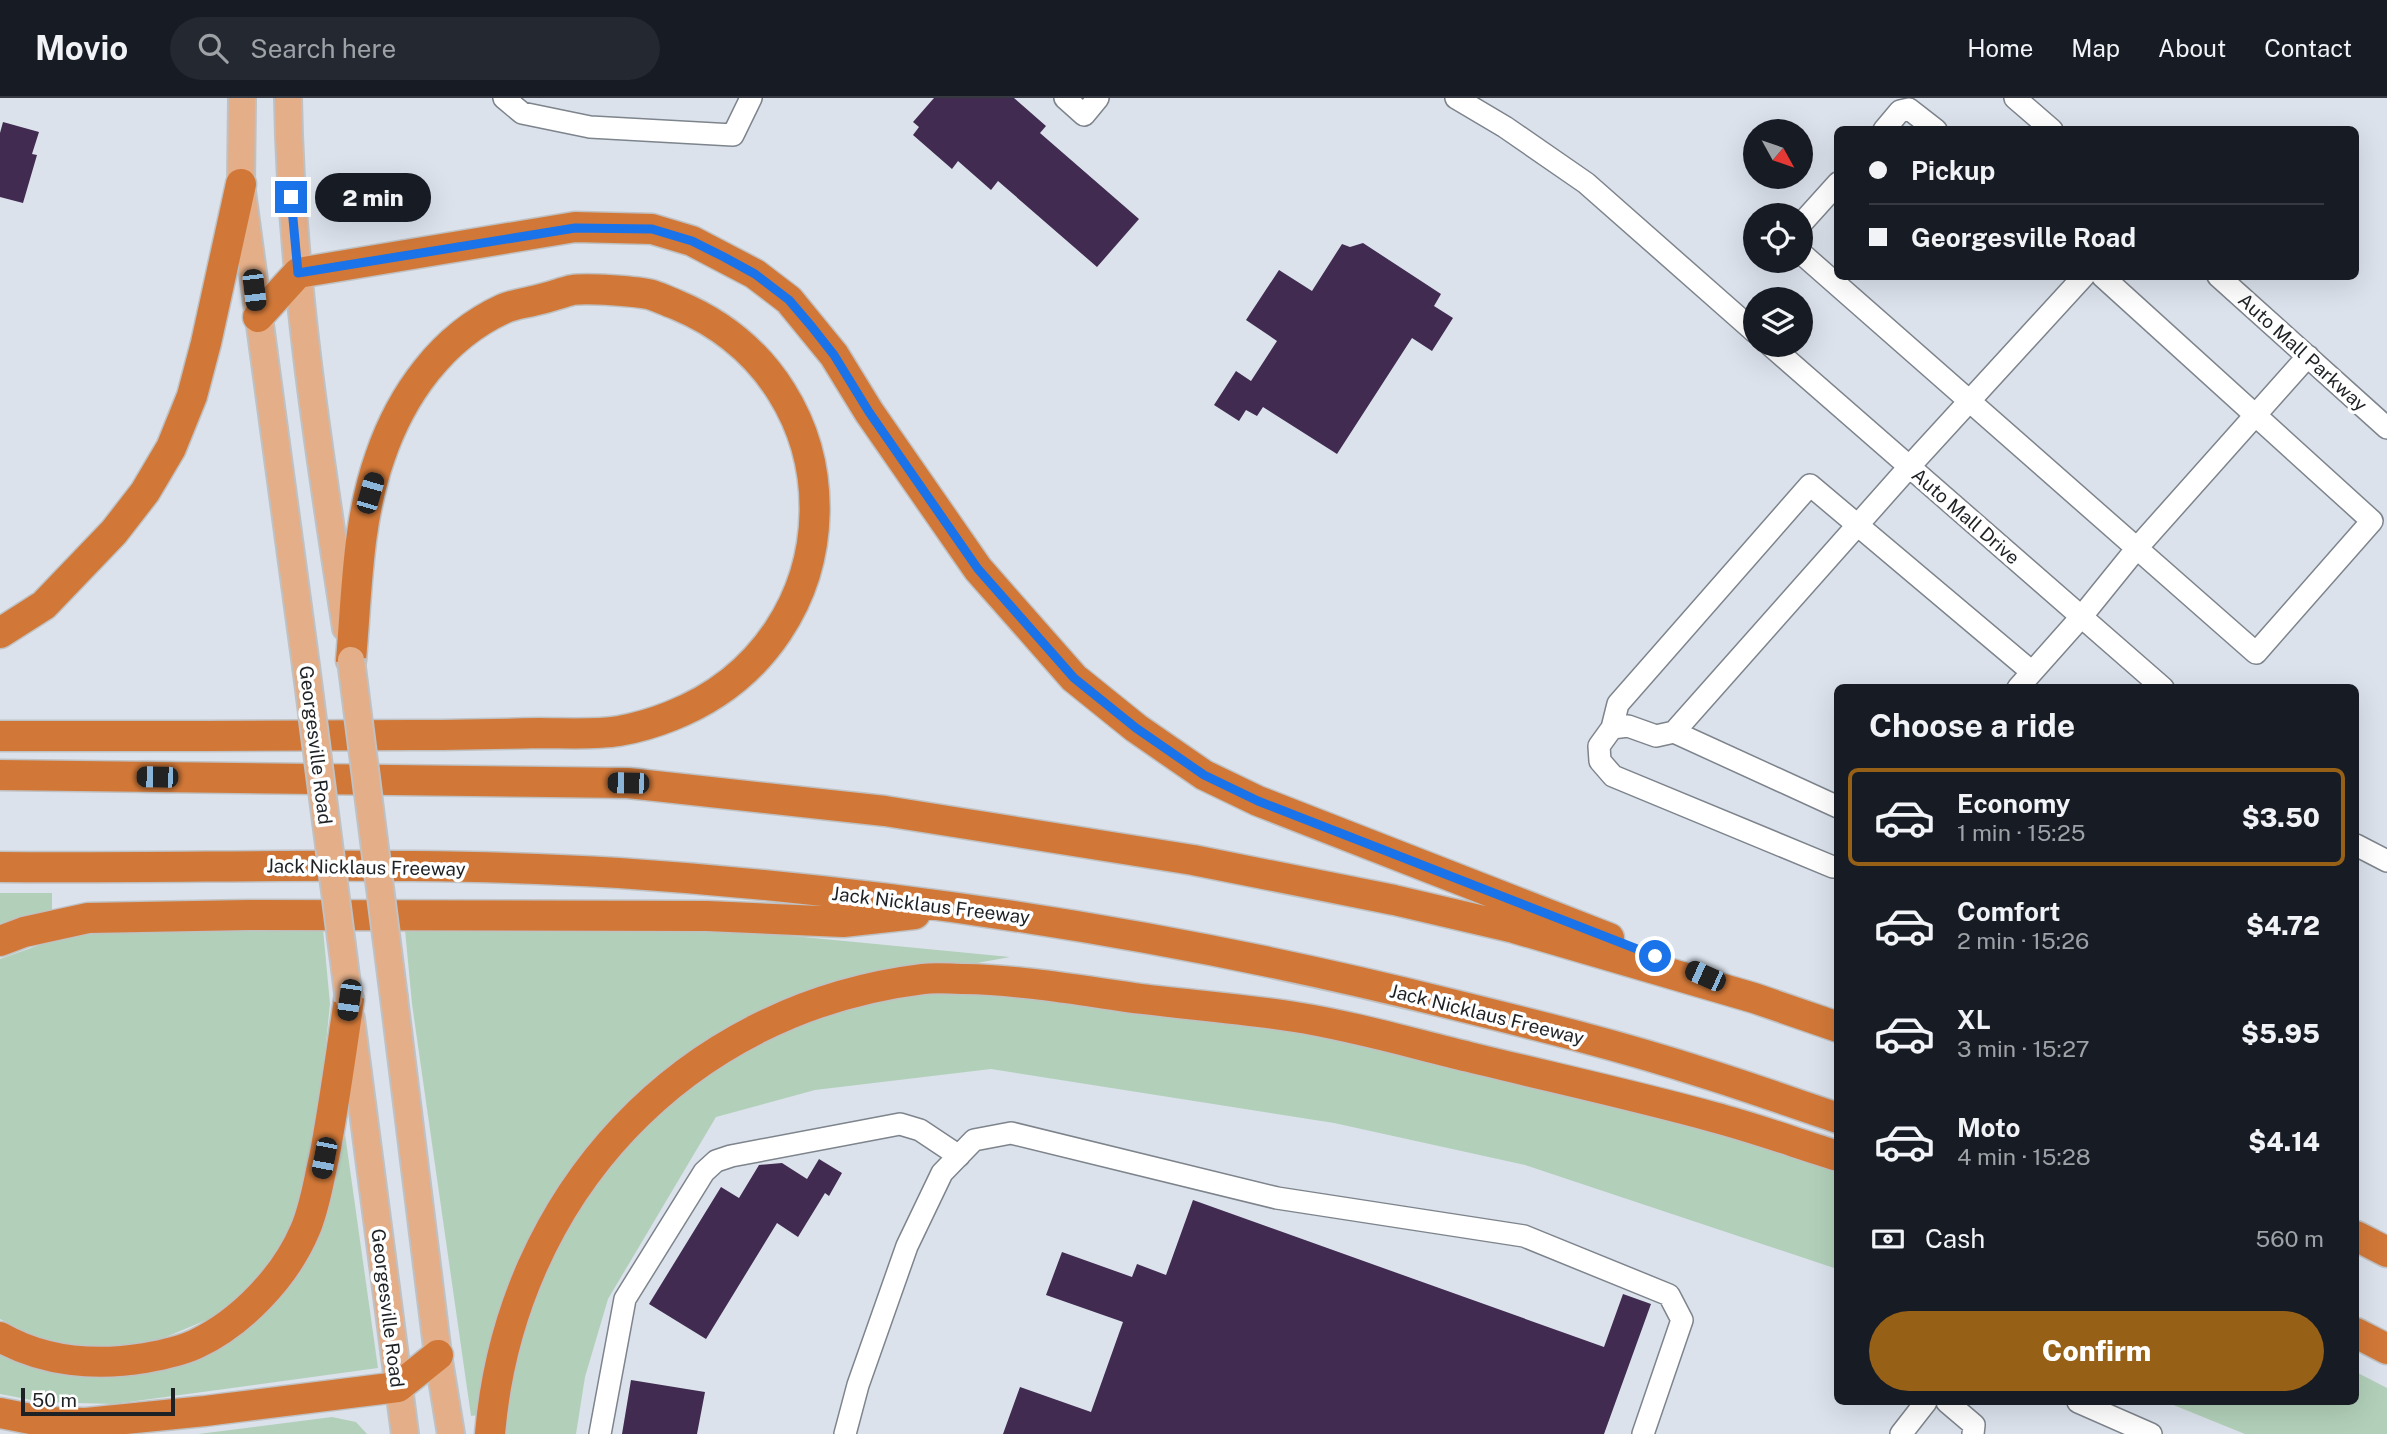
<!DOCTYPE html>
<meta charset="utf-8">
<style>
body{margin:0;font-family:"Public Sans",sans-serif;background:#242831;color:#f1f3f6;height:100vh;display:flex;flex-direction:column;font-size:26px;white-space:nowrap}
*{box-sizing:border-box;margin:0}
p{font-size:23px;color:#9ea1a6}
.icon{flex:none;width:38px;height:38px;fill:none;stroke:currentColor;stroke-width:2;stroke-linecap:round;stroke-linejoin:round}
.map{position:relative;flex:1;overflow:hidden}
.panel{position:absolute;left:1834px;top:586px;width:525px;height:721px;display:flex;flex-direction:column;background:#171b24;border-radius:10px;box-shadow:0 7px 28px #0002}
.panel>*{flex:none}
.banner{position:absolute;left:1834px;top:28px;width:525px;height:154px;border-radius:10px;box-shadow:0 7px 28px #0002;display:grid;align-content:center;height:154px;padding:0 35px;background:#171b24}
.needle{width:46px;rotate:130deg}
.fabs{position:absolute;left:1743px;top:21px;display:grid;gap:14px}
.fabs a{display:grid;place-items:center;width:70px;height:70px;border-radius:50%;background:#171b24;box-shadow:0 7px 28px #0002;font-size:35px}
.scale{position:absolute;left:21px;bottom:18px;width:154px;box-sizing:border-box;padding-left:7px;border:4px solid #1f2225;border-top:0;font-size:19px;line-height:24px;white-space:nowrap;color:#1f2225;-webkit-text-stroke:5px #fff;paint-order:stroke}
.end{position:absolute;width:32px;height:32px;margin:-16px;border:9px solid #1a73e8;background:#fff;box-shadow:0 0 0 4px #fff}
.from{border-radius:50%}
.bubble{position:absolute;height:49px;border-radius:24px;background:#171b24;box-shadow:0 7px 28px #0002;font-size:23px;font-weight:800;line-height:49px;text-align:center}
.car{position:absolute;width:21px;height:42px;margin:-21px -10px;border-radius:9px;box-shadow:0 0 5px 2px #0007;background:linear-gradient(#222 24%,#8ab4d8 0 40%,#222 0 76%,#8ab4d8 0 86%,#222 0)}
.banner b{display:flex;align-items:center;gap:24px;height:66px;font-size:26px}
.banner b+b{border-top:2px solid #363941}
.banner i{width:18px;height:18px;background:#f1f3f6}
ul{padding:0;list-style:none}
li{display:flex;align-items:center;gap:21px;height:98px;margin:0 14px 10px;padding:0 21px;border:4px solid transparent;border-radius:10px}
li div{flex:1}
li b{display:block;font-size:26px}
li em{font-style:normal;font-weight:800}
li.active{border-color:#966117}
li>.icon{width:63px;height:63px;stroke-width:1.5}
h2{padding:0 35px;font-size:32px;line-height:84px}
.pay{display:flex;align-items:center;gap:18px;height:77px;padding:0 35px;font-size:26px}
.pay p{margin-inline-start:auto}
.action{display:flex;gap:14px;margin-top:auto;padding:14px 35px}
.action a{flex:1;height:80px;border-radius:42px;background:#966117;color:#fff;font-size:28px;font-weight:800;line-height:80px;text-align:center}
header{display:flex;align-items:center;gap:42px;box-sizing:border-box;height:98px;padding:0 35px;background:#171b24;border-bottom:2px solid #363941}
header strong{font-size:33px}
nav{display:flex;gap:38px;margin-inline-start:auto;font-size:24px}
.search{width:490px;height:63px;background:#242831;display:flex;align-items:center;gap:18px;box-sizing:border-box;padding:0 24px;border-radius:38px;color:#9ea1a6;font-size:26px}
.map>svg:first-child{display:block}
.green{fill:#b2d0b9}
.building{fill:#412b51}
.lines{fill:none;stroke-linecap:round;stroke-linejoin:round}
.minor-casing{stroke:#7e848c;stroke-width:24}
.major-casing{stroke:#c0c1c2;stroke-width:30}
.highway-casing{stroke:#c0c1c2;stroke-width:33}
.minor{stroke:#fff;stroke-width:21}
.major{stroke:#e3ae88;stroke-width:26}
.highway{stroke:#d17838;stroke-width:30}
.major-bridge-casing{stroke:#c0c1c2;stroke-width:30;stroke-linecap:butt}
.major-bridge{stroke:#e3ae88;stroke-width:26}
.route{stroke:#1a73e8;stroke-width:9}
.labels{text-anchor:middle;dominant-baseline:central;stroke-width:7;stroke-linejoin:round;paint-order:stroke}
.street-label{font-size:19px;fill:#1f2225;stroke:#fff}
</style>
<header>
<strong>Movio</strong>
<div class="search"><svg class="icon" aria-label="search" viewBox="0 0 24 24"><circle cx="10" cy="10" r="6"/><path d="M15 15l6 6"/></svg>Search here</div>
<nav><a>Home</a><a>Map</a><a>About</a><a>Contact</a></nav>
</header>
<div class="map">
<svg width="2387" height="1336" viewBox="0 0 2387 1336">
<rect width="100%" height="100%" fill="#dbe2ec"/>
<path class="green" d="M0 795H52V812L0 831Z
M323 831 330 906 314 1063 296 1124 274 1162 248 1192 209 1221 154 1244 98 1250 39 1242 0 1221V861L76 834Z
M405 832 753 834 1010 859 819 894 584 1058 479 1317 471 1318 412 906Z
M969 891 1241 924 1450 965 1803 1056 1837 1069V1171L1525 1067 1334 1025 991 971 815 992 716 1019 608 1201 585 1279 576 1336H506C520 1190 576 1071 696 983 712 972 727 957 744 948 778 930 817 919 854 908 867 905 881 899 895 897 919 894 944 893 969 891Z
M345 1036 378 1270 114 1306 42 1304 0 1296V1249L209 1250 319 1128Z
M2356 1274 2387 1290V1336H2245L2166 1304H2356Z
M332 1319 356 1324 367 1336H198Z"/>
<path class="building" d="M934 0H1014L1046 28 1040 35 1139 121 1097 169 998 83 991 92 958 63 952 71 913 37 919 29 913 24Z
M3 24 39 34 32 56 37 57 23 105 0 99V35Z
M1363 145 1441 196 1434 208 1453 220 1432 253 1412 240 1337 356 1263 309 1257 318 1246 312 1239 323 1214 307 1236 273 1251 283 1277 243 1246 222 1279 172 1312 193 1342 146 1350 149Z
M819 1061 842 1075 829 1098 825 1095 798 1139 777 1125 706 1241 649 1206 721 1089 739 1100 759 1067 782 1065 807 1081Z
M1193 1102 1604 1249 1623 1196 1651 1206 1604 1336H1003L1020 1289 1091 1314 1123 1224 1046 1197 1062 1154 1132 1179 1137 1166 1166 1177Z
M631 1282 705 1294 697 1336H622Z"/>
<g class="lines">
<defs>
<path id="minor" d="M504 0 522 15 590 29 733 37 751 0
M1065 0 1084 17 1098 0
M1456 0 1505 29 1586 85 1755 234
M2015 0 2052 32
M1884 32 1900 13 1909 11 1936 32
M1801 126 1838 85
M1801 155 2256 555 2372 423 2102 178
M2218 178 2387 330
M1770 247 2163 590
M2018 590 2082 518 2137 450 2308 258
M1612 630 1618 606 1810 387 2032 574
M1674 634 1656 638 1628 628 1612 630 1599 648 1600 663 1613 678 1833 769H1838
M1838 709 1674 634 1909 369 2084 178
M2356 747 2387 763
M1947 1304 1974 1327 1973 1336
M2078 1304 2151 1336
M600 1336 625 1201 704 1074 716 1063 731 1058 900 1026 920 1032 959 1058
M845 1336 858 1287 907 1148 942 1075 974 1042 1011 1035 1277 1100 1524 1138 1669 1197 1682 1222 1643 1336
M1901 1336 1926 1304"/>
<path id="major" d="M242 0 241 86 306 568
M288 0C291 178 319 355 346 530
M394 900 438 1257 451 1336
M351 921 405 1336"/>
<path id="highway" d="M258 219 298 175 575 129 652 131 692 143 755 176 789 202 834 257 869 314 978 471 1074 580 1136 630 1204 677 1258 703 1609 840
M0 535 44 507 114 434 145 394 171 350 192 298 206 245 241 86
M0 638C138 638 275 638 413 637 455 637 497 636 539 635 565 635 594 637 619 633 636 630 656 624 671 618 859 544 864 285 677 207 669 204 661 200 652 197 638 193 587 190 572 192 561 195 549 199 537 202 526 205 514 206 503 211 442 239 401 297 380 359 357 424 357 494 351 562
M0 677 628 685 885 713 1193 762 1394 802 1514 830 1754 900 1838 929
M0 769C206 771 413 762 619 775 901 794 1177 837 1451 906 1536 927 1621 948 1704 975 1749 989 1793 1005 1838 1020
M0 843 24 834 88 820 248 817 707 818 843 824 915 816
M2356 1138 2387 1154
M2356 1235 2387 1251
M0 1239C44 1264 96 1268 145 1260 162 1257 181 1253 196 1246 242 1224 285 1179 305 1132 315 1109 318 1085 324 1060 334 1008 341 955 349 902
M0 1315 46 1324 86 1325 205 1313 398 1289 438 1257
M490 1336C510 1097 684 910 923 881 937 879 951 881 964 881 1023 882 1083 893 1142 901 1192 907 1244 911 1295 919 1353 928 1411 945 1469 959 1550 979 1633 997 1713 1019 1755 1030 1796 1045 1838 1058"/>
</defs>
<use href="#minor" class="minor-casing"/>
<use href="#major" class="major-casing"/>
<use href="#highway" class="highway-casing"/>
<use href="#minor" class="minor"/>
<use href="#major" class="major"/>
<use href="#highway" class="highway"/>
<defs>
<path id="major-bridge" d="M351 562 394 900
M306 568 349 902"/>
</defs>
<use href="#major-bridge" class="major-bridge-casing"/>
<use href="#major-bridge" class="major-bridge"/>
</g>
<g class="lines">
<path class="route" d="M291 99 298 175 575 130 652 131 692 143 724 159 755 176 789 202 812 229 834 257 869 314 978 471 1074 580 1136 630 1204 677 1258 703 1655 858"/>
</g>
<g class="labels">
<g class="street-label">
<text transform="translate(2303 254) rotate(42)">Auto Mall Parkway</text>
<text transform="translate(1966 418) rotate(41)">Auto Mall Drive</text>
<text transform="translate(316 647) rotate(83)">Georgesville Road</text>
<text transform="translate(366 769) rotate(1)">Jack Nicklaus Freeway</text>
<text transform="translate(931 807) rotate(7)">Jack Nicklaus Freeway</text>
<text transform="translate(1487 916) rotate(14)">Jack Nicklaus Freeway</text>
<text transform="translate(388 1210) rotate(83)">Georgesville Road</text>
</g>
</g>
</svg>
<div class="fabs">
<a><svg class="needle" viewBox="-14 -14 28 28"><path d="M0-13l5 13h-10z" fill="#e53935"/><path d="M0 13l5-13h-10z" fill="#9ea1a6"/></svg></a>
<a><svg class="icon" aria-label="locate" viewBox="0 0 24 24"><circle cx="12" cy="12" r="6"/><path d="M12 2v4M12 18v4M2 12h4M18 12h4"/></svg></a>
<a><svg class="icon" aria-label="layers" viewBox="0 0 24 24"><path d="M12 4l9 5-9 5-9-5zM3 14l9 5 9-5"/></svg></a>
</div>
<div class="scale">50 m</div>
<i class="end from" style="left:1655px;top:858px"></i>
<i class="end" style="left:291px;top:99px"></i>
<div class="bubble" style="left:315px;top:75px;width:116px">2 min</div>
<i class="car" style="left:254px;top:192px;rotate:173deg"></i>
<i class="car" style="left:370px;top:395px;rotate:16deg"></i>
<i class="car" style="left:157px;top:679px;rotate:271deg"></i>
<i class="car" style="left:628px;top:685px;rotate:271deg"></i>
<i class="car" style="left:1705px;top:878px;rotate:294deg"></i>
<i class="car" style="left:349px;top:902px;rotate:188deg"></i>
<i class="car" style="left:324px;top:1060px;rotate:191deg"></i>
<div class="banner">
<b><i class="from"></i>Pickup</b>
<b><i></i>Georgesville Road</b>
</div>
<section class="panel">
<h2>Choose a ride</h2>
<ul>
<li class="active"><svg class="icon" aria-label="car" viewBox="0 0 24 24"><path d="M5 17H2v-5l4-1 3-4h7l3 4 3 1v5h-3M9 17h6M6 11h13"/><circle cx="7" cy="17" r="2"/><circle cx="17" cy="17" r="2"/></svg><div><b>Economy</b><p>1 min · 15:25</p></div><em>$3.50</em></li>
<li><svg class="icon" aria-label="car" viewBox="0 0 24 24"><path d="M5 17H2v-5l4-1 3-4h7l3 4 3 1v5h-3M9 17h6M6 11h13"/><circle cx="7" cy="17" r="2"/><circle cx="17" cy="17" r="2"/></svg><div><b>Comfort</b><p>2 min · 15:26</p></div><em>$4.72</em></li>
<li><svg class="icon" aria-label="car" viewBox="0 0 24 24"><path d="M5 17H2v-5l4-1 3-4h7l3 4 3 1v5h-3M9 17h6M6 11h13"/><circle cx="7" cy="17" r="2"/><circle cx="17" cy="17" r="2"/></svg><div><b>XL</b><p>3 min · 15:27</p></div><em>$5.95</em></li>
<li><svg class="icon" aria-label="car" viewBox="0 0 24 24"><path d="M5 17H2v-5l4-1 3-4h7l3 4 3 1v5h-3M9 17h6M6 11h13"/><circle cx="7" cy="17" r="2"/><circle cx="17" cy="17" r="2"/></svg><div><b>Moto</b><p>4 min · 15:28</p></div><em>$4.14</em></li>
</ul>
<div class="pay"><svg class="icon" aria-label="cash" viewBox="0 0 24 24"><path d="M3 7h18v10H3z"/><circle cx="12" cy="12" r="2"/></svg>Cash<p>560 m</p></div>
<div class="action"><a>Confirm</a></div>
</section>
</div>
